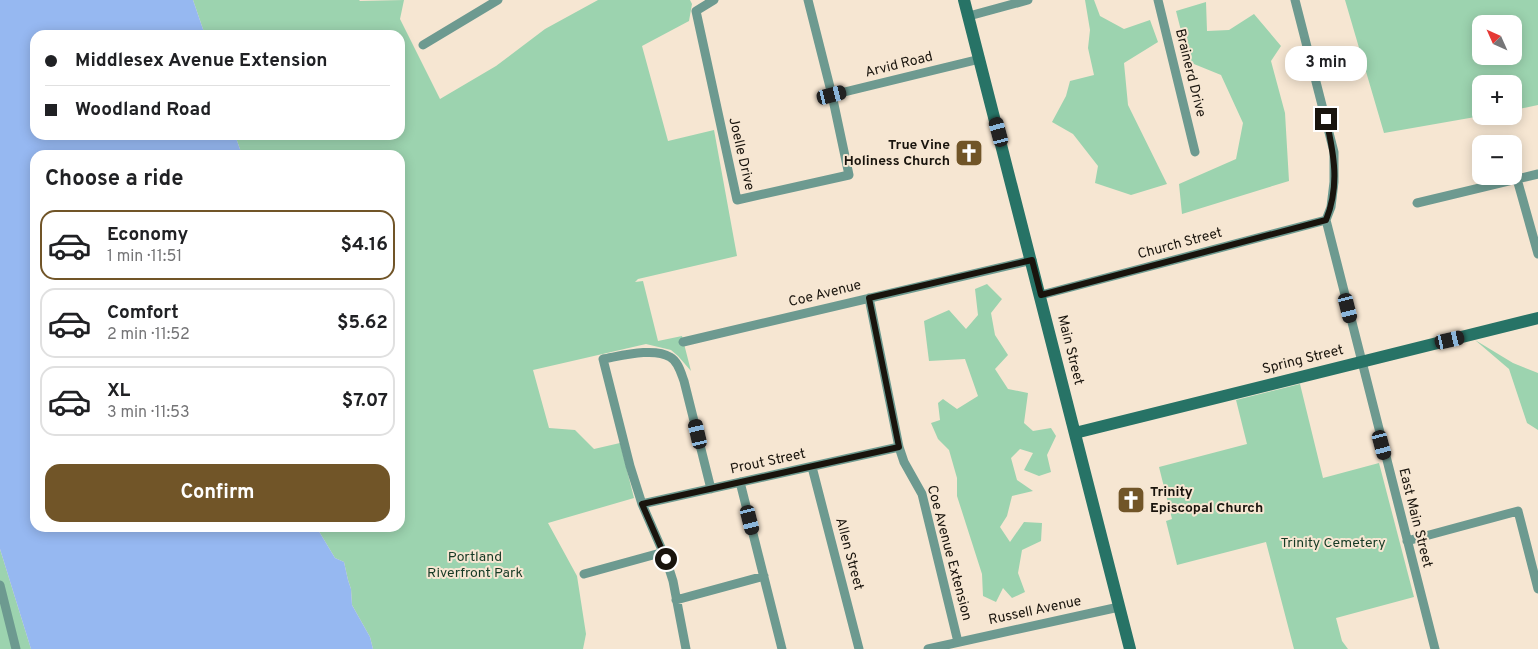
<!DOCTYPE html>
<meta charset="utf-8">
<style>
body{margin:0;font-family:Overpass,sans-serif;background:#f2f2f2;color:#202124;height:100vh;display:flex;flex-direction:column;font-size:19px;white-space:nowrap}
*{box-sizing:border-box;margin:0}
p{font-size:16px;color:#757577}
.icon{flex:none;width:28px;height:28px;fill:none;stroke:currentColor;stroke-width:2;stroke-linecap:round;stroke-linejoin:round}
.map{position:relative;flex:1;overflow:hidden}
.panel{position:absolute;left:30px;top:150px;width:375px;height:382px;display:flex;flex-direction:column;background:#fff;border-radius:15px;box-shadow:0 2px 12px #0003}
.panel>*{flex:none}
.top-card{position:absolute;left:30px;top:30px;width:375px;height:110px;border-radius:15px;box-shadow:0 2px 12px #0003;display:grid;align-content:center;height:110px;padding:0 15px;background:#fff}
.needle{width:32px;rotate:315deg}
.buttons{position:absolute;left:1472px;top:15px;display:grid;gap:10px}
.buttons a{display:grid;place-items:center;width:50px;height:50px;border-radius:10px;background:#fff;box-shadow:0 2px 12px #0003;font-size:25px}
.end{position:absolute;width:22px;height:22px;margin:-11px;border:6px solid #19140d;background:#fff;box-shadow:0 0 0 2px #fff}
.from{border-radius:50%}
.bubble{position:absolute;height:35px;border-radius:15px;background:#fff;box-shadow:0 2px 12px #0003;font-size:16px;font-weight:700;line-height:35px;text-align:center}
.car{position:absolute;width:15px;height:30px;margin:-15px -8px;border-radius:6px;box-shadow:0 0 4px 1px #0007;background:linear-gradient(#222 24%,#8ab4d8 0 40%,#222 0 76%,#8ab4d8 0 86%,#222 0)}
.top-card b{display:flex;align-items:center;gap:18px;height:48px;font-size:19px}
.top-card b+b{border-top:1px solid #e0e0e0}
.top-card i{width:12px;height:12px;background:#202124}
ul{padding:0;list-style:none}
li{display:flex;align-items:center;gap:15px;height:70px;margin:0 10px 8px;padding:0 5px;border:2px solid #e0e0e0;border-radius:15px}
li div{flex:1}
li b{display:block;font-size:19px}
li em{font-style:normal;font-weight:700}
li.current{border-color:#715528}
li>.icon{width:45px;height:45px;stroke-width:1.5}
h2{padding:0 15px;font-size:22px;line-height:60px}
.primary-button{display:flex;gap:10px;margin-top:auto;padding:10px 15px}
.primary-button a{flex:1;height:58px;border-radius:15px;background:#715528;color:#fff;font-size:20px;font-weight:700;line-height:58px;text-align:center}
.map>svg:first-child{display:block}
.green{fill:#9cd3af;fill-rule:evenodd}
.water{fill:#96b8f1}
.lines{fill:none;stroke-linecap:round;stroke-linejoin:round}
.street{stroke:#6d9a90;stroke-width:9}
.secondary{stroke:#277366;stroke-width:12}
.route{stroke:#19140d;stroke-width:6}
.labels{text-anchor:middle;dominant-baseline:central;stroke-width:4;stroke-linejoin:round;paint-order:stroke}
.street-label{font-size:14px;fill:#19140d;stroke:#f6e6d2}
.poi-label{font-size:14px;font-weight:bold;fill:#19140d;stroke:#f6e6d2;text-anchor:end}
.park-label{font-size:14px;fill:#163a25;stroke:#f6e6d2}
</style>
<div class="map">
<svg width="1538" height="649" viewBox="0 0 1538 649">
<rect width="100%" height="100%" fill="#f6e6d2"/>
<path class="green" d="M193 0H359L360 1 404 0 400 19 440 99 496 66 545 29 598 0H690L692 4 689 21 642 46 668 141 714 130 737 256 638 279 635 282 643 281 658 341 682 336 691 371 678 356 671 350 646 344 533 370 549 428 575 430 594 449 620 443 634 498 548 523 577 576 586 634 583 649H373L370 637 352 605 351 589 348 580 344 562 335 558 317 528H400V155H242L235 135H400V35H205Z
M1085 0H1094L1100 16 1124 29 1150 20 1158 42 1124 63 1128 105 1167 184 1131 195 1095 183 1098 166 1073 134 1052 122 1066 96 1070 81 1094 75 1088 48 1090 30Z
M1345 0H1538V105L1514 110V84H1481V116L1384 133ZM1481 24H1514V56H1481Z
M1206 2 1207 31 1229 30 1254 14 1281 46 1271 61 1285 113 1289 181 1182 214 1179 184 1236 159 1243 123 1221 75 1189 62 1176 11Z
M987 284 1002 299 991 313 995 335 1008 355 995 369 1008 389 1028 393 1024 423 1033 431 1051 428 1056 436 1047 455 1051 472 1039 476 1024 470 1033 453 1020 449 1011 458 1017 480 1033 491 1012 496 1007 516 1000 527 1010 542 1024 522 1042 523 1041 541 1022 550 1018 573 1025 592 1012 598 1003 588 996 602 983 596 982 574 957 496V478L949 450 938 439 931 423 940 420 938 403 943 399 957 409 978 396 965 359 929 361 924 321 949 310 966 329 978 315 975 289Z
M1475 340 1513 363 1538 373V430L1527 423 1509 369Z
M1300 384 1323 478 1379 463 1414 597 1336 618 1342 641 1348 649H1294L1266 542 1177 565 1166 521 1172 519 1159 467 1247 444 1236 400Z
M0 549 31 649H0Z"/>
<path class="water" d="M0 0H193L205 35H35V135H235L242 155H35V528H317L335 558 344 562 348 580 351 589 352 605 370 637 373 649H31L0 549Z"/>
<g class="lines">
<path class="street" d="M714 0 696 11 737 200 849 175 832 95 808 0
M1158 0 1195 152
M1295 0 1334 152V182L1331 207 1326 220
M969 16 1028 0
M423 45 498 0
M832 95 980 59
M1517 179 1538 254
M1417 203 1538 174
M1326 220 1435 649
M1041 295 1326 220
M869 298 899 447 904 462 922 494 958 642
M683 342 1032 260
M812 467 859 649
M740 482 782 649
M642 504 899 447
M1407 541 1518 511 1538 589
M584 574 664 552
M0 585 16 649
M676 600 764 576
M686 649 673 581 666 559 642 504 630 466 603 359C621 356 654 347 670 357 678 361 681 373 684 381L711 489
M928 649 1119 607"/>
<path class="secondary" d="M964 0 1130 649
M1075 433 1538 318"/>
</g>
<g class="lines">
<path class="route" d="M666 559 642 504 899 447 869 298 1032 260 1041 295 1326 220C1340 186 1334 154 1326 119"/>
</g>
<defs>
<symbol id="church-square" viewBox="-11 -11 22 22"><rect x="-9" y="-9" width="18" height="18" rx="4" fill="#715528" stroke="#f6e6d2"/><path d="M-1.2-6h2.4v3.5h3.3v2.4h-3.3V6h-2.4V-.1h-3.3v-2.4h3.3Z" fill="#fff"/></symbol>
</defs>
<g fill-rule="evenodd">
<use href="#church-square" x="953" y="137" width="32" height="32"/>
<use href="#church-square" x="1115" y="484" width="32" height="32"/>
</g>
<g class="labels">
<g class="street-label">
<text transform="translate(899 65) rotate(-14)">Arvid Road</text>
<text transform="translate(1190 73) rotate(76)">Brainerd Drive</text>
<text transform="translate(741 154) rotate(77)">Joelle Drive</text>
<text transform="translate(1180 244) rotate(-15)">Church Street</text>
<text transform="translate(825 294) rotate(-14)">Coe Avenue</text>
<text transform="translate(1070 350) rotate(76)">Main Street</text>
<text transform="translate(1303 360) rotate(-14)">Spring Street</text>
<text transform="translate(768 462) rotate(-12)">Prout Street</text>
<text transform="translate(1415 518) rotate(76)">East Main Street</text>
<text transform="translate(949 553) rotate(75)">Coe Avenue Extension</text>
<text transform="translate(849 554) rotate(75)">Allen Street</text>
<text transform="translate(1035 611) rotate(-12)">Russell Avenue</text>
</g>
<g class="poi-label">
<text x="950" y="145">True Vine<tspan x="950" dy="16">Holiness Church</tspan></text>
<text x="1150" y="492" text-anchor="start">Trinity<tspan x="1150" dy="16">Episcopal Church</tspan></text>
</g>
<g class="park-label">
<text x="1333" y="543">Trinity Cemetery</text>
<text x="475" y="557">Portland<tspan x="475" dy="16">Riverfront Park</tspan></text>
</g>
</g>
</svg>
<div class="buttons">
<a><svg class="needle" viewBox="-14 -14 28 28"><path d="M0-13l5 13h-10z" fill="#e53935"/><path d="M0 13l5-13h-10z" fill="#757577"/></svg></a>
<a>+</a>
<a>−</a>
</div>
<i class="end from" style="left:666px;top:559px"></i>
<i class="end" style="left:1326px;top:119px"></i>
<div class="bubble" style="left:1285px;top:46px;width:82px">3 min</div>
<i class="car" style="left:832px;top:95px;rotate:76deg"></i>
<i class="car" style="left:999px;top:132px;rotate:345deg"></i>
<i class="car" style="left:1348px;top:308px;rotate:166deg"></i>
<i class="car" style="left:1450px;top:340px;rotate:77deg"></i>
<i class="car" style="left:698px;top:434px;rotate:347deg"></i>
<i class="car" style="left:1382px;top:445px;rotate:165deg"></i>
<i class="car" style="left:750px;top:520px;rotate:166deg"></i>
<div class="top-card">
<b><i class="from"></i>Middlesex Avenue Extension</b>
<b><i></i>Woodland Road</b>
</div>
<section class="panel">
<h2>Choose a ride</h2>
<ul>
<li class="current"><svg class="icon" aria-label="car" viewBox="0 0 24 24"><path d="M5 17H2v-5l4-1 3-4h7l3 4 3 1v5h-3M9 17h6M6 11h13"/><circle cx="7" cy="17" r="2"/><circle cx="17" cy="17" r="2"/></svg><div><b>Economy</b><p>1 min · 11:51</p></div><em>$4.16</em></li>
<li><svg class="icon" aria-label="car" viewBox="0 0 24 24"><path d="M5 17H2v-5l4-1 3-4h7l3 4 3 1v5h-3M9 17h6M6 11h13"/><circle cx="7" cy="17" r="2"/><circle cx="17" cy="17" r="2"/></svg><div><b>Comfort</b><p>2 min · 11:52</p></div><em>$5.62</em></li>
<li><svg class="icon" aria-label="car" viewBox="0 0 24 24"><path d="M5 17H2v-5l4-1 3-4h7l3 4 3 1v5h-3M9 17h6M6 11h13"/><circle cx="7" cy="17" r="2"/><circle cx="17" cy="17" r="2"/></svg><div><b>XL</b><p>3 min · 11:53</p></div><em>$7.07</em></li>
</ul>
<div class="primary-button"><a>Confirm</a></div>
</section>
</div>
